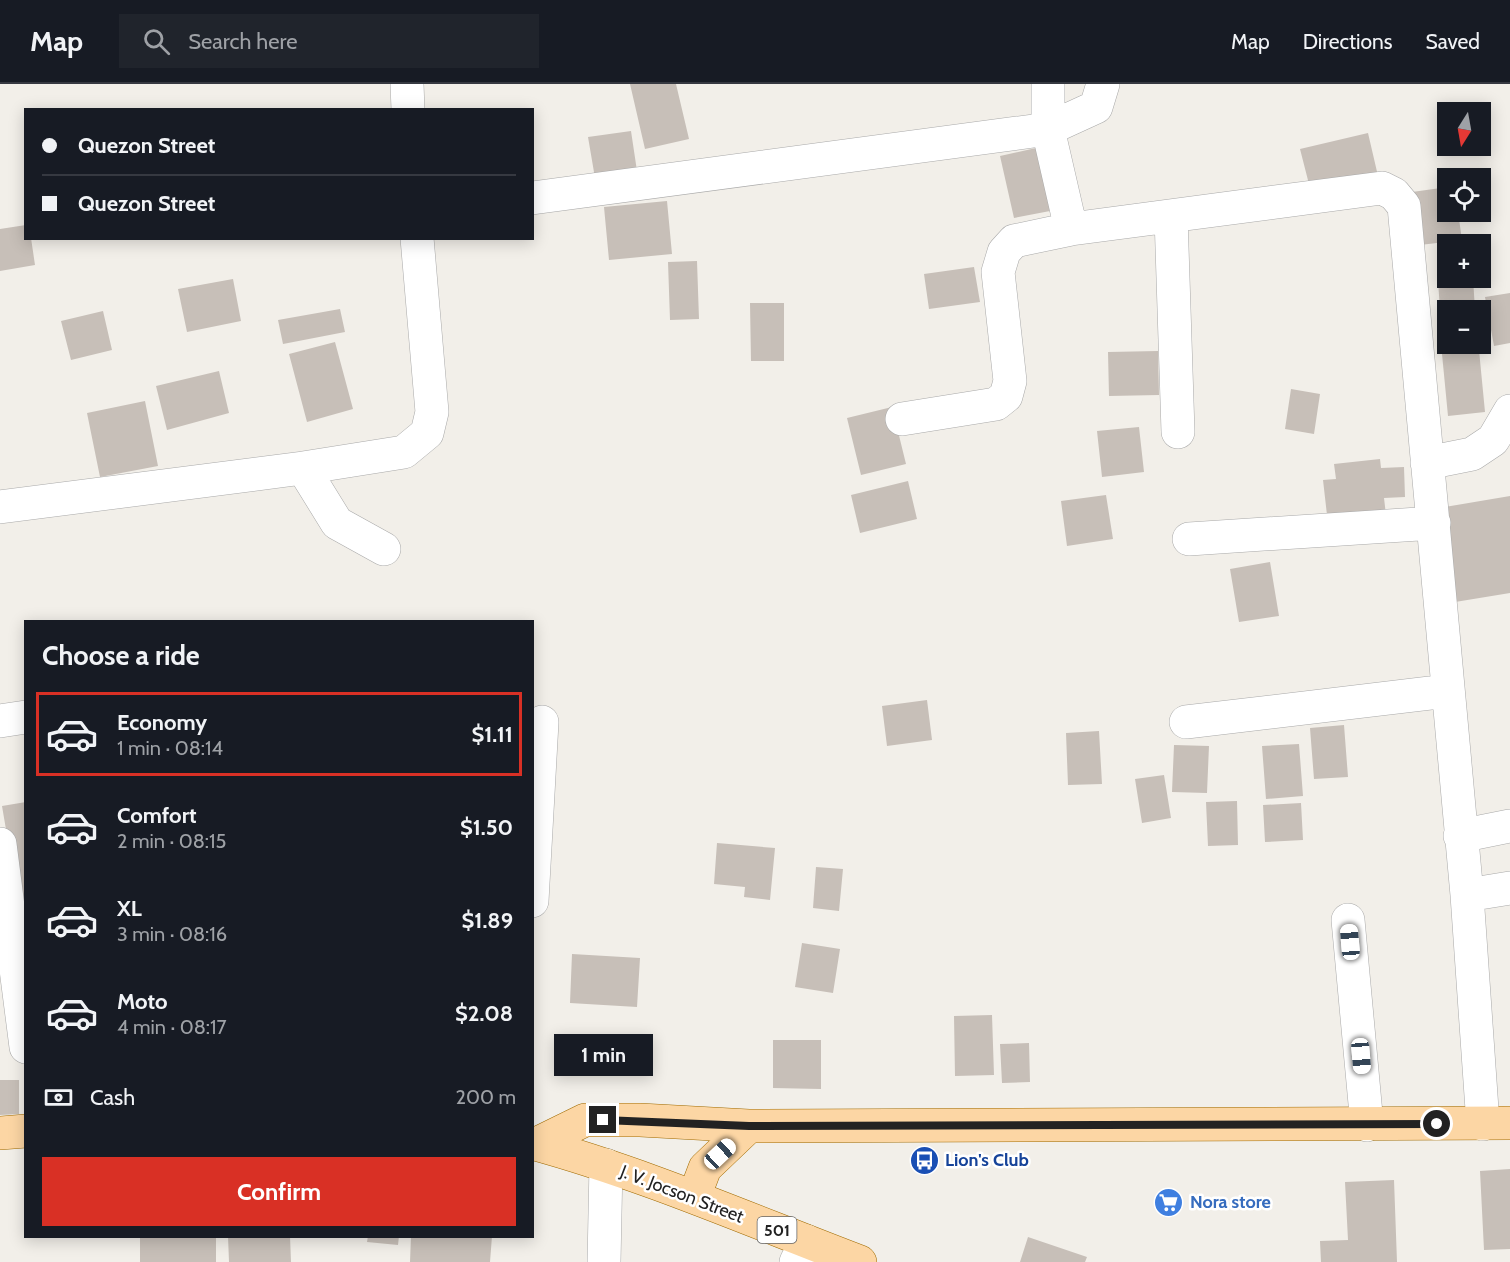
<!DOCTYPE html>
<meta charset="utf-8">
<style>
body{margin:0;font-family:Cabin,sans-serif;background:#20242c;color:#f1f3f6;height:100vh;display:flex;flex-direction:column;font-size:22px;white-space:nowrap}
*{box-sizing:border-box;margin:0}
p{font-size:20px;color:#9ea1a6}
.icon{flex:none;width:33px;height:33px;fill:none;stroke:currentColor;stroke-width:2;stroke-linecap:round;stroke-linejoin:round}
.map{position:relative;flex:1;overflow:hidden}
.sheet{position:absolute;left:24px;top:536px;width:510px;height:618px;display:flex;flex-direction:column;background:#171b24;border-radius:0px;box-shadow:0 3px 15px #0003}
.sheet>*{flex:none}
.top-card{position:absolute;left:24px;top:24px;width:510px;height:132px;border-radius:0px;box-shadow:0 3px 15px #0003;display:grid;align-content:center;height:132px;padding:0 18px;background:#171b24}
.needle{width:39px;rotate:191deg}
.fabs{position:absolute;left:1437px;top:18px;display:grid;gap:12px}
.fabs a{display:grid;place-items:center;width:54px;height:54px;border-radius:0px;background:#171b24;box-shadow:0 3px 15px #0003;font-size:30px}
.end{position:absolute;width:27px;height:27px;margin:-14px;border:8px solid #222;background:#fff;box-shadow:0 0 0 3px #fff}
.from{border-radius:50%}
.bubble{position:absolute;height:42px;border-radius:0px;background:#171b24;box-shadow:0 3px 15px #0003;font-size:20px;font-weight:700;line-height:42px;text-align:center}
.car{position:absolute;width:18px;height:36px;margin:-18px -9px;border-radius:8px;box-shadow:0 0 4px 2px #0007;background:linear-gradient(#fff 24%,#345 0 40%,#fff 0 76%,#345 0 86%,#fff 0)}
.top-card b{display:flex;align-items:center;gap:21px;height:57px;font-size:22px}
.top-card b+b{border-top:2px solid #363941}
.top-card i{width:15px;height:15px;background:#f1f3f6}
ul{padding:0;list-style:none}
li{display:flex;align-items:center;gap:18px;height:84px;margin:0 12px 9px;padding:0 6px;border:3px solid transparent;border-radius:0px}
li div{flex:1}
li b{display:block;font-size:22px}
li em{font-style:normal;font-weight:700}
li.active{border-color:#d93025}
li>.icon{width:54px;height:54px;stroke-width:1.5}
h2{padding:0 18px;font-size:27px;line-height:72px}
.pay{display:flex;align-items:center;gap:15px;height:66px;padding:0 18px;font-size:22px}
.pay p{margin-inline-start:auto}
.action{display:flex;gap:12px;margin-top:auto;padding:12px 18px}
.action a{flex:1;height:69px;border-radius:0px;background:#d93025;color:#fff;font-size:24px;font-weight:700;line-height:69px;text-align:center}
header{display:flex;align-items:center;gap:36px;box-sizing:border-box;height:84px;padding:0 30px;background:#171b24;border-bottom:2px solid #363941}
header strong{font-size:28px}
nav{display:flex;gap:33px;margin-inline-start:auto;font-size:21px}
.search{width:420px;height:54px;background:#20242c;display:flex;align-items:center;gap:15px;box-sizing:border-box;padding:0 21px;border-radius:0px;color:#9ea1a6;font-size:22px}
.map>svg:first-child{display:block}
.building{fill:#c7bfb8}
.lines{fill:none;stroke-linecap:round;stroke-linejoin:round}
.minor-casing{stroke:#a9a9a9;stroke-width:34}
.major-casing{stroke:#a06b00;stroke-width:34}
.minor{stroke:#fff;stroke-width:33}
.major{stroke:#fcd6a4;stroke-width:33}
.route{stroke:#222;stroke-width:8}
.labels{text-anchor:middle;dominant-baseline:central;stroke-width:5;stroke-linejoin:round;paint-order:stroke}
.shield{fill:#fff;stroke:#646464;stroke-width:1.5}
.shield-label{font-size:16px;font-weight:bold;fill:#222}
.transit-label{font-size:18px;font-weight:bold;fill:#164399;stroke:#fff;text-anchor:start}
.street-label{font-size:18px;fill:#222;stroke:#fff}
.shop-label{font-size:18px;font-weight:bold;fill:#366cbe;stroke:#fff;text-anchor:start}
</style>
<header>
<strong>Map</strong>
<div class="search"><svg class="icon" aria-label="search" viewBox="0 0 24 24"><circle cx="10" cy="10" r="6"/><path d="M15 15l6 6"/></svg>Search here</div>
<nav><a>Map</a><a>Directions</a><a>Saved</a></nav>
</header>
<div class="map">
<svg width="1510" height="1178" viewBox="0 0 1510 1178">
<rect width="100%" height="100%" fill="#f2efe9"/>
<path class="building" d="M630 0H676L689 55 645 65Z
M631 47 637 87 595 94 588 53Z
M1368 49 1378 92 1311 108 1300 65Z
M1036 64 1050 127 1014 134 1000 72Z
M1448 103V128H1458L1462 156 1420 161 1412 108Z
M667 117 672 170 609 176 604 123Z
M26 141V154H31L35 181 0 187V145Z
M697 177 699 235 670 236 668 178Z
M1448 182V194H1473L1475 226H1448V253H1442L1437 183Z
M974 183 980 218 929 225 924 190Z
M233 195 241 237 187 248 178 205Z
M1510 209V259L1494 262 1485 213Z
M750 219H784V277H751Z
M340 225 345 248 283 260 278 236Z
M103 227 112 266 71 276 61 237Z
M335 258 353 325 307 338 289 270Z
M1479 266 1485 328 1448 332 1442 270Z
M1158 267 1159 311 1109 312 1108 268Z
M219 287 229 329 167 346 156 302Z
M1291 305 1320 310 1314 350 1285 345Z
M145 317 158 382 100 393 87 329Z
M892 323 906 380 861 391 847 334Z
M1139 343 1144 388 1102 393 1097 347Z
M1380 375 1381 384 1404 383 1405 413 1384 414 1386 431H1327L1323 396 1336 395 1334 380Z
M908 397 917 435 860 449 851 411Z
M1106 411 1113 455 1067 462 1061 417Z
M1510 412V509L1449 519 1433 425Z
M1270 478 1279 532 1239 538 1230 485Z
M927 616 932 656 887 662 882 622Z
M1344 641 1348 693 1314 695 1310 644Z
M1099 647 1102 700 1068 701 1066 649Z
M1299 660 1303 712 1266 715 1262 662Z
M1174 661 1209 662 1207 709 1172 708Z
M1164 691 1171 734 1142 739 1135 695Z
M1237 717 1238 761 1208 762 1206 718Z
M26 718V821L19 822 2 722Z
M1301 719 1303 756 1265 758 1263 721Z
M717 759 775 764 770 816 744 813 745 803 714 800Z
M816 783 843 785 839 827 813 824Z
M802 859 840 865 833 909 795 903Z
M572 870 640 874 637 923 570 919Z
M992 931 994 991 955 992 954 932Z
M773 956H821V1005L773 1004Z
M1029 959 1030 998 1002 999 1000 960Z
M0 996H19V1030L0 1031Z
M1510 1085V1165L1484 1166 1480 1087Z
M1394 1096 1397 1178H1321L1320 1157 1348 1156 1345 1098Z
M140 1152H216V1178H140Z
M228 1152H290L291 1178H229Z
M368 1152H399L398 1161 367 1158Z
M411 1152H492L490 1178H410Z
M1028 1153 1087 1173 1085 1178H1020Z"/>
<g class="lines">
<defs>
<path id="minor" d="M407 0 408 26
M1048 0V45L1071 145
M532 114 1048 45 1096 23 1103 0
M1171 132 1178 348
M902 335 996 320 1006 312 1010 297 998 188 1004 168 1014 157 1071 145 1382 104 1394 110 1404 122 1467 811 1483 1040
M1427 379 1472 370 1493 356 1510 327
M303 384 337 439 384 465
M0 423 303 384 404 368 427 349 432 328 417 154
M1189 455 1434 439
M0 637 26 633
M1186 638 1447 607
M1460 752 1510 742
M0 760 26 963
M1467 811 1510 804
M532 817 542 638
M1348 836 1367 1041
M604 1178 606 1081
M796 1178 806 1157"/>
<path id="major" d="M0 1049 26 1047
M532 1059C645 1090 752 1137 860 1178
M536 1060 585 1036H640L749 1042 1510 1039
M694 1113 705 1084 749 1042"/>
</defs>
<use href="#minor" class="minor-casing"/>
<use href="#major" class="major-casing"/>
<use href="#minor" class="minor"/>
<use href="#major" class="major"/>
</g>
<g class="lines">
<path class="route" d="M603 1036 749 1042 1437 1040"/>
</g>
<defs>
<symbol id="bus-disc" viewBox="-11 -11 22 22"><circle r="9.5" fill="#1a4fb4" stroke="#fff"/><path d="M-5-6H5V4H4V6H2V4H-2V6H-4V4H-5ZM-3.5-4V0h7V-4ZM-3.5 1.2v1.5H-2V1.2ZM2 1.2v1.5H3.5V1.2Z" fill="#fff"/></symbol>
<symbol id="supermarket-disc" viewBox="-11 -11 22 22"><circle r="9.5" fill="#3f7fe0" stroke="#fff"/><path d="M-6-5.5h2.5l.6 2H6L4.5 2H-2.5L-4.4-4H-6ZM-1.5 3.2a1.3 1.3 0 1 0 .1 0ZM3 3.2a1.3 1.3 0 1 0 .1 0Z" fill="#fff"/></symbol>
</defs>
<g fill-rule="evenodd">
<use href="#bus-disc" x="908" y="1060" width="33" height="33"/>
<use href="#supermarket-disc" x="1152" y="1102" width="33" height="33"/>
</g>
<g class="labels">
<rect class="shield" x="757.5" y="1133" width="39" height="26" rx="4.5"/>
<g class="shield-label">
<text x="777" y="1146">501</text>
</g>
<g class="transit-label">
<text x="945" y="1076">Lion's Club</text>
</g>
<g class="street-label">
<text transform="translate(682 1110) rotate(21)">J. V. Jocson Street</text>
</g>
<g class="shop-label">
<text x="1190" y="1118">Nora store</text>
</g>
</g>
</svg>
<div class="fabs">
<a><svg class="needle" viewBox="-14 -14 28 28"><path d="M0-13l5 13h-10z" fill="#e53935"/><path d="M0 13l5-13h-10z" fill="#9ea1a6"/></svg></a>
<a><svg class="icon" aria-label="locate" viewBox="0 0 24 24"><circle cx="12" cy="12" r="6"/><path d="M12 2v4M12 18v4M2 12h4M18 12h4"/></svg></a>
<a>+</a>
<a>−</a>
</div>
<i class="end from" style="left:1437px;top:1040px"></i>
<i class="end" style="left:603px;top:1036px"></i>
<div class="bubble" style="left:554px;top:950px;width:99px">1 min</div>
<i class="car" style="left:1350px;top:858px;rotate:355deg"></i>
<i class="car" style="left:1361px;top:972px;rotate:175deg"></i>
<i class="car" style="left:720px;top:1070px;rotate:47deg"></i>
<div class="top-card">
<b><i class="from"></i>Quezon Street</b>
<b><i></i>Quezon Street</b>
</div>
<section class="sheet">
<h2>Choose a ride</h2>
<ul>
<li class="active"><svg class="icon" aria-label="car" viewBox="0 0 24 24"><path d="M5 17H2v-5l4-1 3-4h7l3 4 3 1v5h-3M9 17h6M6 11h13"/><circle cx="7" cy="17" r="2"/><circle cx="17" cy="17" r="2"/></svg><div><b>Economy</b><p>1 min · 08:14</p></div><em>$1.11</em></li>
<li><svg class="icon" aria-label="car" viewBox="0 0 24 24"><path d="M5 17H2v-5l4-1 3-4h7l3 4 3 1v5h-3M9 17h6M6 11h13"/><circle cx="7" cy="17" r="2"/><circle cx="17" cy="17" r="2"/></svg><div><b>Comfort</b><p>2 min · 08:15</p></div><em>$1.50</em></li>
<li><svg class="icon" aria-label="car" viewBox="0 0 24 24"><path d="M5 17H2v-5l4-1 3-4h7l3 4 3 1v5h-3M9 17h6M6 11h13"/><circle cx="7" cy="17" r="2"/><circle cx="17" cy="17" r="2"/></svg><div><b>XL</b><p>3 min · 08:16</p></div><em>$1.89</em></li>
<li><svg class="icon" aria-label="car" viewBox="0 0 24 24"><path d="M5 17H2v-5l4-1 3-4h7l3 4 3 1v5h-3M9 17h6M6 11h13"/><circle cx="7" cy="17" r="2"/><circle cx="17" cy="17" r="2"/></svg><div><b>Moto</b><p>4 min · 08:17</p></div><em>$2.08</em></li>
</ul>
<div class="pay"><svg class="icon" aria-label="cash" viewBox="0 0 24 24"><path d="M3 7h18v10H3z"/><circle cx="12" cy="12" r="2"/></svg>Cash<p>200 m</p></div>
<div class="action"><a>Confirm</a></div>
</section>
</div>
